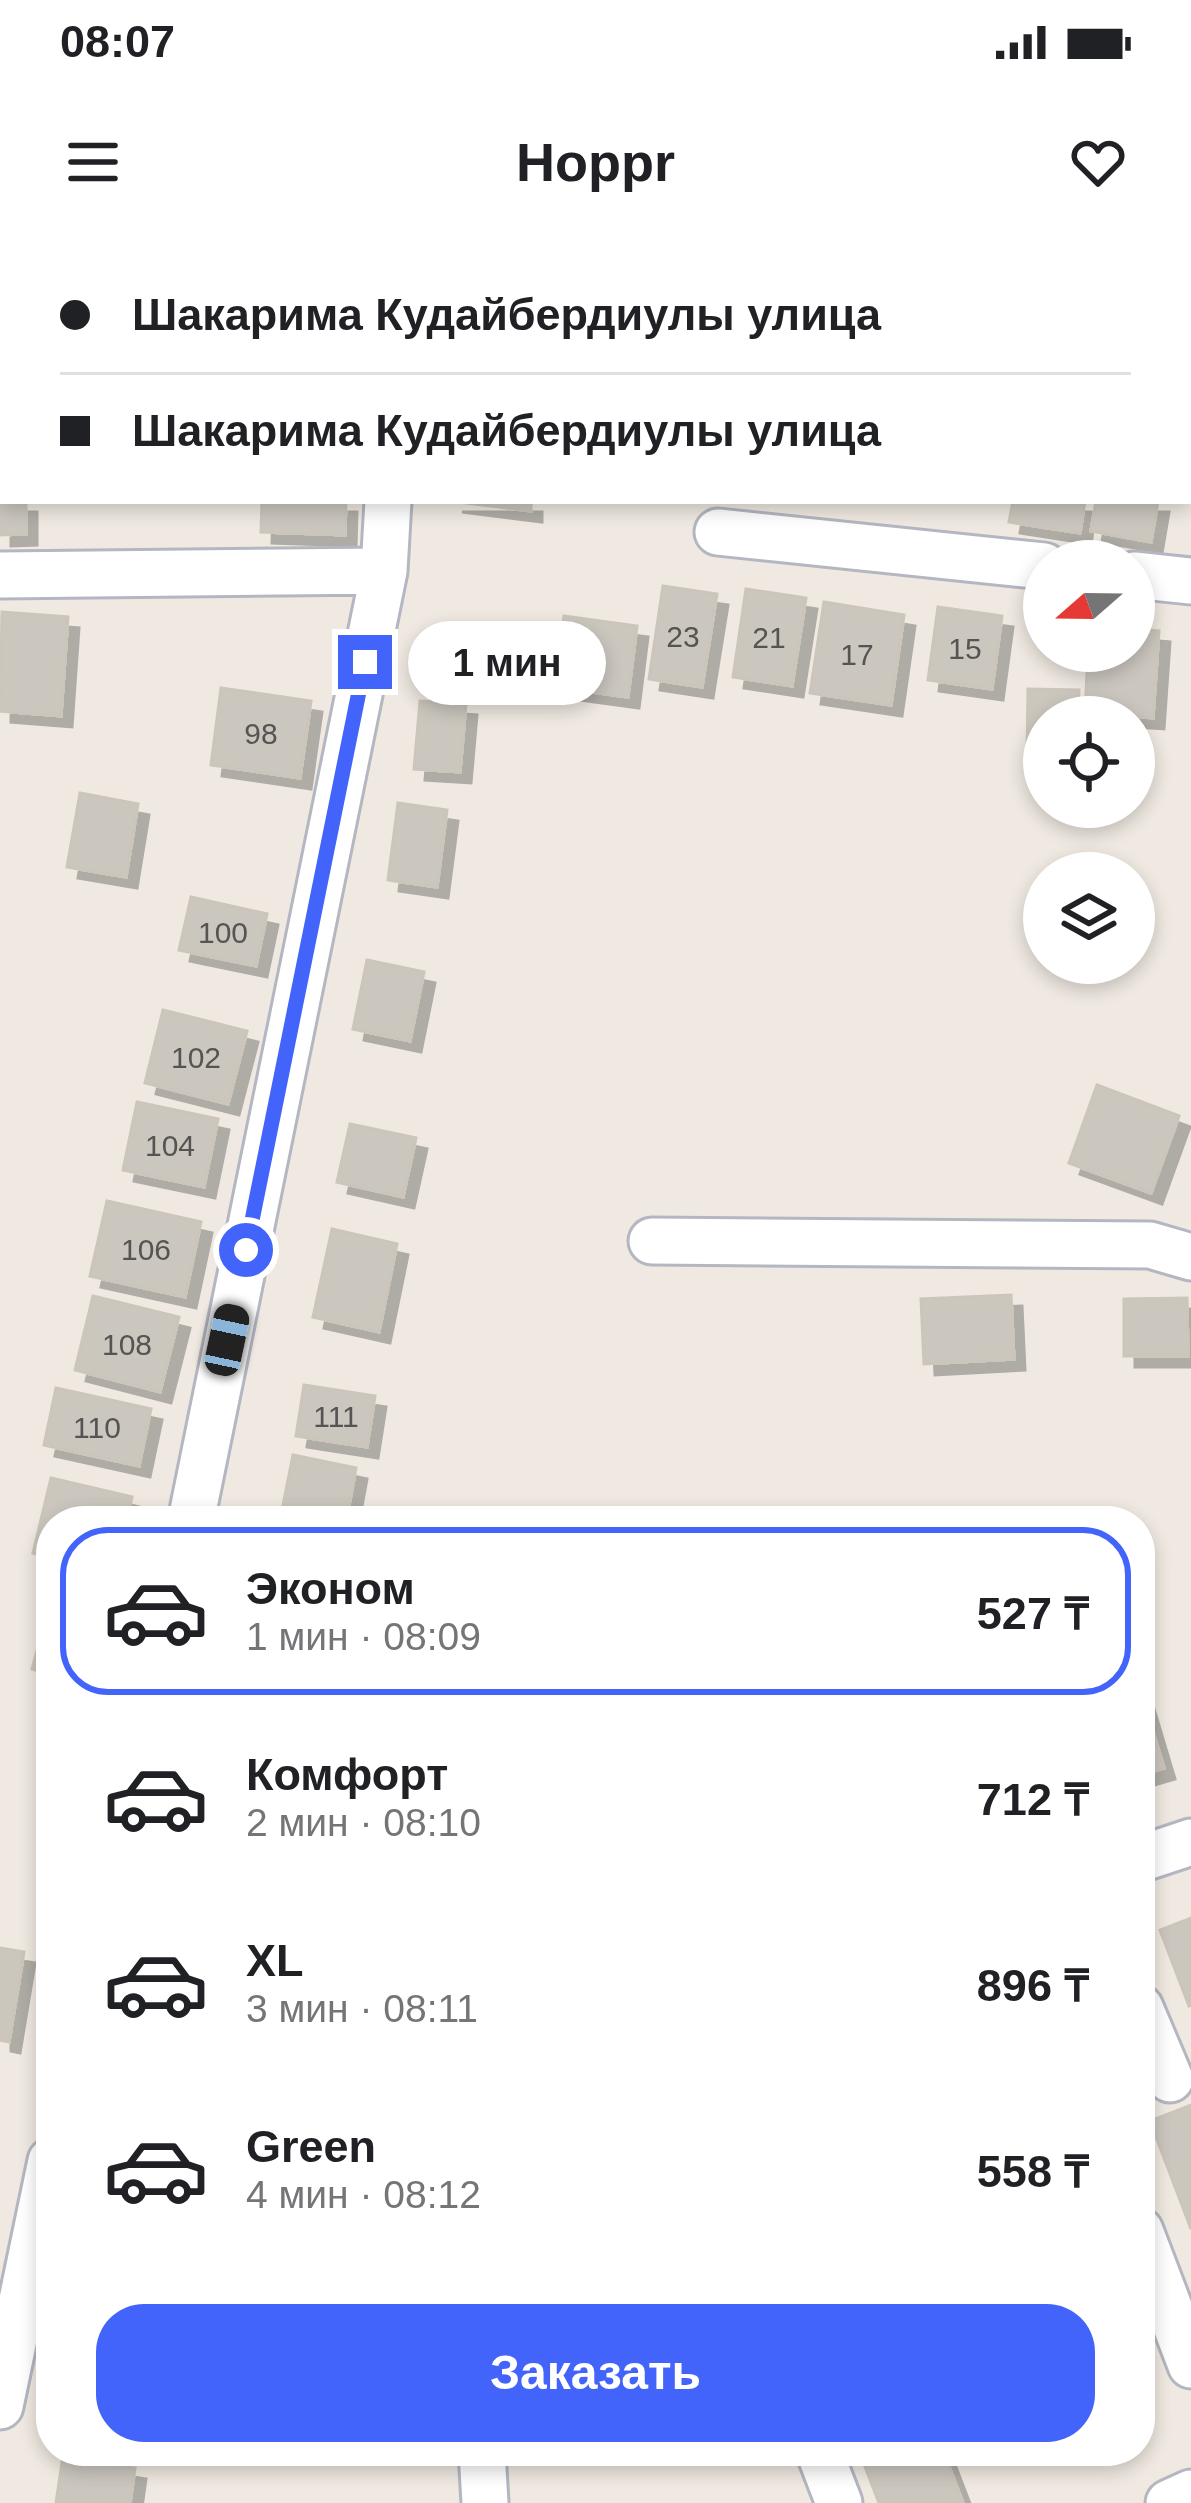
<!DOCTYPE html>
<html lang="ru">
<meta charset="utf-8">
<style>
body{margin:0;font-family:Helvetica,sans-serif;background:#f6f6f6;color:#202124;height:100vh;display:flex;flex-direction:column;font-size:45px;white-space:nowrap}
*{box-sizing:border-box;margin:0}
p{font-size:39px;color:#757577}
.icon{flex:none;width:66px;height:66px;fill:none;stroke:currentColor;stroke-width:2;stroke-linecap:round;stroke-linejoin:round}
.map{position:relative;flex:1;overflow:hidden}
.sheet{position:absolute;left:36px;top:1266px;width:1119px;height:960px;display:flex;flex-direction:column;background:#fff;border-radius:48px;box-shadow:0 6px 18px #0003}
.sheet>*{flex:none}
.guide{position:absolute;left:0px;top:0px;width:1191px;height:264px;box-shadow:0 6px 18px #0003;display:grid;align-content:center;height:264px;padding:0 60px;background:#fff}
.needle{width:78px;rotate:250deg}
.tools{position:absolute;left:1023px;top:300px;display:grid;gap:24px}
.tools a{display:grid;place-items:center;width:132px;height:132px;border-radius:50%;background:#fff;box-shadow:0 6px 18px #0003;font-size:60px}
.end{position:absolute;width:54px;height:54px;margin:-27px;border:15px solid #4264fb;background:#fff;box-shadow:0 0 0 6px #fff}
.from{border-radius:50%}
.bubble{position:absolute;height:84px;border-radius:42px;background:#fff;box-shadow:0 6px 18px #0003;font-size:39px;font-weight:800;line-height:84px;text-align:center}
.car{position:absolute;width:36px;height:72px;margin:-36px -18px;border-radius:15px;box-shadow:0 0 9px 3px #0007;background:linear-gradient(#222 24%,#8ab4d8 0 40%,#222 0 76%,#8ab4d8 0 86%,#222 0)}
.guide b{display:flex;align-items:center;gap:42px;height:114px;font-size:45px}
.guide b+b{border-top:3px solid #e0e0e0}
.guide i{width:30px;height:30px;background:#202124}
ul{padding:21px 0 0;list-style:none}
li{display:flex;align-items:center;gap:36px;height:168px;margin:0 24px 18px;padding:0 36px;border:6px solid transparent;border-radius:48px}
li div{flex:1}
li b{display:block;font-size:45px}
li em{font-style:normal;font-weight:800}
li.current{border-color:#4264fb}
li>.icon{width:108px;height:108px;stroke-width:1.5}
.cta{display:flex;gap:24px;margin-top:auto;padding:24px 60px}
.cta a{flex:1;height:138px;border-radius:48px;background:#4264fb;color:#fff;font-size:48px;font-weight:800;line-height:138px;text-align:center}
.status{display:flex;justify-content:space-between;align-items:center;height:84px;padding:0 60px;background:#fff;direction:ltr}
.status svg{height:33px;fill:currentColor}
header{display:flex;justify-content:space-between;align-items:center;height:156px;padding:0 60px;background:#fff;font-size:54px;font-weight:800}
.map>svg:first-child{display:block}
.building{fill:#cbc7bf;stroke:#cbc5ba;stroke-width:3;filter:url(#shadow)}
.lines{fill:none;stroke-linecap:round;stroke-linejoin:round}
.minor-casing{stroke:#b4b7c1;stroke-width:51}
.minor{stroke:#fff;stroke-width:45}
.route{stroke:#4264fb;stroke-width:15}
.labels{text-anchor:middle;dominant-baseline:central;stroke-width:12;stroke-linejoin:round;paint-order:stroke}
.number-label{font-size:30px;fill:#555452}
</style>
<div class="status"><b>08:07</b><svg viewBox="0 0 49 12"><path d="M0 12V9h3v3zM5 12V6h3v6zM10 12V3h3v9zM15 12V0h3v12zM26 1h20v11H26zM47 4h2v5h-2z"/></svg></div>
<header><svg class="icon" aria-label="menu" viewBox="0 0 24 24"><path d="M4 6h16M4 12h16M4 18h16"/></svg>Hoppr<svg class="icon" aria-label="heart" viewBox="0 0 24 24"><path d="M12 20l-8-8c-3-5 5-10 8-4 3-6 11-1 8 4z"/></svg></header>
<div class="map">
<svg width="1191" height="2263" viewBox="0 0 1191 2263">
<defs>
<filter id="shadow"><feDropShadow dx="11" dy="11" stdDeviation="0" flood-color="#0004"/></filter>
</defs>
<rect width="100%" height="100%" fill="#efe9e1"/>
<path class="building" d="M10 0H70V3H10Z
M271 0H334L333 3Z
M478 0H588L478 3Z
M0 204 3 261H26V294L0 295Z
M262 261H346L345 295 261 292Z
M451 261H531V271Z
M1013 261H1085L1080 293 1009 282Z
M1096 261H1158L1151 302 1091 291Z
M663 346 717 354 702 447 649 439Z
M746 349 806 358 792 446 733 437Z
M824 362 904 375 891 465 810 453Z
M938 367 1002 376 992 449 928 440Z
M2 372 68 377 61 476 0 471Z
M564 376 637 386 628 457 554 447Z
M1134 389 1159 391 1153 478 1085 473 1088 411H1134Z
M221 448 311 461 300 538 211 525Z
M1028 449 1079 450 1078 477H1044V520H1027Z
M420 461 466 464 460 532 414 529Z
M80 553 138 564 126 637 67 627Z
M398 563 447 570 437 647 388 640Z
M191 657 267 674 256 726 179 710Z
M367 720 424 732 410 801 353 789Z
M163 770 247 791 228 864 145 843Z
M1097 845 1179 876 1151 953 1069 923Z
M137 862 218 879 204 947 123 930Z
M350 884 416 898 403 957 337 942Z
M107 961 201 982 185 1057 90 1036Z
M332 989 397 1004 379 1092 313 1077Z
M1011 1055 1014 1119 924 1124 921 1059Z
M93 1056 179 1077 160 1152 75 1130Z
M1187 1058 1188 1116H1124V1059Z
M304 1145 375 1156 367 1207 296 1196Z
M56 1148 151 1169 139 1226 44 1205Z
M293 1215 356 1228 347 1277 283 1265Z
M51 1238 132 1257 127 1281H51V1317L33 1313Z
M51 1359V1435L32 1429Z
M1140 1448 1164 1528 1140 1535Z
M1191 1678V1765L1189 1766 1160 1690Z
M0 1708 24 1712 9 1802 0 1800Z
M1191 1865V1989L1150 1881Z
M859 2211H943L963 2263H879Z
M63 2216 135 2228 130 2263H56Z"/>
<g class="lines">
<defs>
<path id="minor" d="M403 3V0
M718 292 1044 326
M0 335 384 331
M1134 335 1191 341
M652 1001 1150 1005 1191 1017
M191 1281 384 331 388 261
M1140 1619 1191 1602
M1140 1768 1170 1839
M1140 1991 1191 2125
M0 2166 51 1921
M482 2211 485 2263
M819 2211 839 2263
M1169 2263 1191 2253"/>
</defs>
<use href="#minor" class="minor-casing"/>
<use href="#minor" class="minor"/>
</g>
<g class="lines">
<path class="route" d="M246 1010 365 422"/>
</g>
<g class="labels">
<g class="number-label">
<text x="683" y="396">23</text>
<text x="769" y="397">21</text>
<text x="965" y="408">15</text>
<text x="857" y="414">17</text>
<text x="261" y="493">98</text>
<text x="223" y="692">100</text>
<text x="196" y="817">102</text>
<text x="170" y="905">104</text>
<text x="146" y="1009">106</text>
<text x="127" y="1104">108</text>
<text x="336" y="1176">111</text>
<text x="97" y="1187">110</text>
</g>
</g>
</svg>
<div class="tools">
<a><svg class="needle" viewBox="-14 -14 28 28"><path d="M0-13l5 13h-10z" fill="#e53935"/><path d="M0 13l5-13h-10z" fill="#757577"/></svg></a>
<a><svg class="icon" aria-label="locate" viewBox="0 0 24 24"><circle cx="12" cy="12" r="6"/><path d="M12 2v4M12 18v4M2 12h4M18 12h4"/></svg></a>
<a><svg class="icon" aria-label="layers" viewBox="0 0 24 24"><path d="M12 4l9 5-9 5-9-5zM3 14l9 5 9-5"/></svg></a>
</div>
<i class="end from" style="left:246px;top:1010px"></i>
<i class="end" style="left:365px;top:422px"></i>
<div class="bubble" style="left:408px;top:381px;width:198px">1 мин</div>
<i class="car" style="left:227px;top:1100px;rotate:12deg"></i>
<div class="guide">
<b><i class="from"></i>Шакарима Кудайбердиулы улица</b>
<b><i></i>Шакарима Кудайбердиулы улица</b>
</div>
<section class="sheet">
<ul>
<li class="current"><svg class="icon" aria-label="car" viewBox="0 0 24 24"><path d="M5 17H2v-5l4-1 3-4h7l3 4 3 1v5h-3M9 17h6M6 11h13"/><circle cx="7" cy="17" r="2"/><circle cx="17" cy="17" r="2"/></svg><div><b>Эконом</b><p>1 мин · 08:09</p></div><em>527 ₸</em></li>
<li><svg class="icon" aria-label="car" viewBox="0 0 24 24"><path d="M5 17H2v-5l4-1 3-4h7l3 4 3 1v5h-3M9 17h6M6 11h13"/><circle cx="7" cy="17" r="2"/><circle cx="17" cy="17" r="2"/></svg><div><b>Комфорт</b><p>2 мин · 08:10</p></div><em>712 ₸</em></li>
<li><svg class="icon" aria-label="car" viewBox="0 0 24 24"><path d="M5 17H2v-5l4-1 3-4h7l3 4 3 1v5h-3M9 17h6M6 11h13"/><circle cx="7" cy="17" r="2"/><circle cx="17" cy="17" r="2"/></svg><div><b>XL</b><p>3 мин · 08:11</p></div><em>896 ₸</em></li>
<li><svg class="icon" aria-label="car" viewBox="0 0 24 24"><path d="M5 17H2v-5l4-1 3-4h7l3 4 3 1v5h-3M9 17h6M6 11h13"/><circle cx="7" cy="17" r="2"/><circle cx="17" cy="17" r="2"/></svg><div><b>Green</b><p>4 мин · 08:12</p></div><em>558 ₸</em></li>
</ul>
<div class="cta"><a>Заказать</a></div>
</section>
</div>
